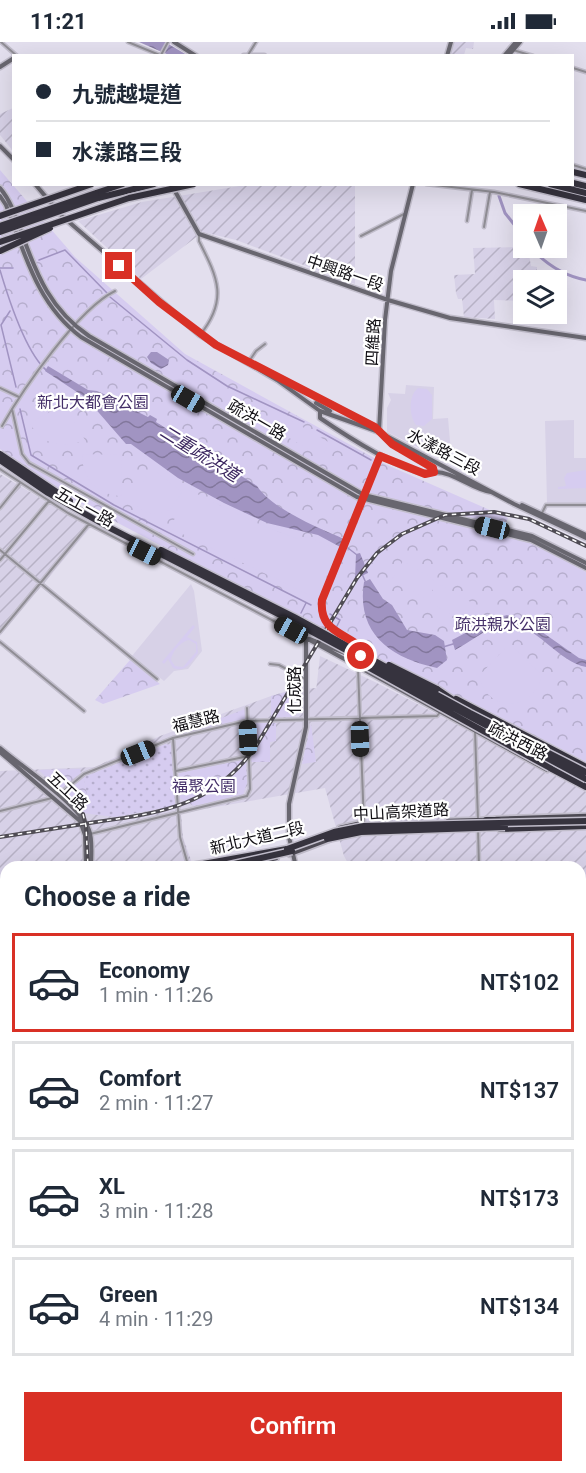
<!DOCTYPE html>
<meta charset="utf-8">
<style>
body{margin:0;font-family:Roboto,"Noto Sans TC",sans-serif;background:#f2f2f3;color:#1f2937;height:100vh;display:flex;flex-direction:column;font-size:22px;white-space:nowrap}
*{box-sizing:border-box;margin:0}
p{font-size:20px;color:#747a83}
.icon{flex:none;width:33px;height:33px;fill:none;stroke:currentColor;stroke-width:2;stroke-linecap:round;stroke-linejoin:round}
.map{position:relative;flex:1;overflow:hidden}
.side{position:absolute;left:0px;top:819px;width:586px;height:612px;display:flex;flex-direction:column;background:#fff;border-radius:18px 18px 0 0;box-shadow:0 6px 24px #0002}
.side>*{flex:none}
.top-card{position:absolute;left:12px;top:12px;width:562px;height:132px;border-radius:0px;box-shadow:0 6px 24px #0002;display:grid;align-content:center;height:132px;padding:0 24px;background:#fff}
.needle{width:39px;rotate:358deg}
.buttons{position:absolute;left:513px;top:162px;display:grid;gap:12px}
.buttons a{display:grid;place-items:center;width:54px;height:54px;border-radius:0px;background:#fff;box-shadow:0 6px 24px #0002;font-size:30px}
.end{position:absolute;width:27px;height:27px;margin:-14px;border:8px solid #d93025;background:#fff;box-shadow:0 0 0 3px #fff}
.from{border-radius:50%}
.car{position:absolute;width:18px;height:36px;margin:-18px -9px;border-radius:8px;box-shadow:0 0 4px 2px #0007;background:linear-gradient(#222 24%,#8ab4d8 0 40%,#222 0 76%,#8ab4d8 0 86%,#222 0)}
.top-card b{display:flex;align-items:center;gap:21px;height:57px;font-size:22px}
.top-card b+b{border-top:2px solid #e0e1e3}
.top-card i{width:15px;height:15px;background:#1f2937}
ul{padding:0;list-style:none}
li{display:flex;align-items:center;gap:18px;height:99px;margin:0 12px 9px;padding:0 12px;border:3px solid #e0e1e3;border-radius:0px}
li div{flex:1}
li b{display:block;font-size:22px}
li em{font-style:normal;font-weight:600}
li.active{border-color:#d93025}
li>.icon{width:54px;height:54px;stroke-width:1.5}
h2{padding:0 24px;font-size:27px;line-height:72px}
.button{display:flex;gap:12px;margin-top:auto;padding:12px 24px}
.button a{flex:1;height:69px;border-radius:0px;background:#d93025;color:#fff;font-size:24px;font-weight:600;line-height:69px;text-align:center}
.status{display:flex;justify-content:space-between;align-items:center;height:42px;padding:0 30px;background:#fff;direction:ltr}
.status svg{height:16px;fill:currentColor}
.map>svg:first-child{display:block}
.built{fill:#d7d1e7}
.industrial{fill:url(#industrial-furrows)}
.grass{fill:url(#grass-dots)}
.park{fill:url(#park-crowns)}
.garden{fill:#d6ccf0;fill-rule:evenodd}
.water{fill:url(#water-waves)}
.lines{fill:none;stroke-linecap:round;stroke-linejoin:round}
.stream{stroke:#a194c2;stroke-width:1.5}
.canal{stroke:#a194c2;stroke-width:3}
.street-casing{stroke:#c1bdcb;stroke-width:5}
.secondary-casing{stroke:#c1bdcb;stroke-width:7}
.primary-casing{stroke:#c1bdcb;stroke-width:8}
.highway-casing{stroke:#c1bdcb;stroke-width:9}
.street{stroke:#8f8d94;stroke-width:2}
.secondary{stroke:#68666f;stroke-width:4}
.primary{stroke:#4d4a54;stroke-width:4.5}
.highway{stroke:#36333e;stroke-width:6}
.rail-casing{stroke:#4f4c54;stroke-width:4}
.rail{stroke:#fff;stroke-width:1.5;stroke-dasharray:4.5;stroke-linecap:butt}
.highway-bridge-casing{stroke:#c1bdcb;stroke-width:9;stroke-linecap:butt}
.highway-bridge{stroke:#36333e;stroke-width:6}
.route{stroke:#d93025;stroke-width:8}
.labels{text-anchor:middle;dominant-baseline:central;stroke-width:4.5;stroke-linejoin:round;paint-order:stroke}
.street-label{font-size:16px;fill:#0f0d12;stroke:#fff}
.park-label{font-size:16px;fill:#442f68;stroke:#fff}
.water-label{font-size:18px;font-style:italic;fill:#3b265f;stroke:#fff}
</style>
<div class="status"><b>11:21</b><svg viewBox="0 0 49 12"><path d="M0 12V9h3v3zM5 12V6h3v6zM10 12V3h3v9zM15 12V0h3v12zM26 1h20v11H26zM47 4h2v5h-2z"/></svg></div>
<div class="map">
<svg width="586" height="1431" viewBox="0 0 586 1431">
<defs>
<pattern id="industrial-furrows" width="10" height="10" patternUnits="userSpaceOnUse" patternTransform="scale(1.5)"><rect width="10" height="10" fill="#d7d1e7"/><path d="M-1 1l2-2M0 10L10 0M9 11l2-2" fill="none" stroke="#b7b2c5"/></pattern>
<pattern id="grass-dots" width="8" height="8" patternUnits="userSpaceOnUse" patternTransform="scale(1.5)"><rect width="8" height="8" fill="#d6ccf0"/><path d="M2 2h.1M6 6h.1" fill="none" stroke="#b6aecd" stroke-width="1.8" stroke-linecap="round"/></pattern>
<pattern id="park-crowns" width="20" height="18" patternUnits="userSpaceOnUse" patternTransform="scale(1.5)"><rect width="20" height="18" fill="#d6ccf0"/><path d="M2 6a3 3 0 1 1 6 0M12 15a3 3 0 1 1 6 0" fill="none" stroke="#b6aecd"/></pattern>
<pattern id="water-waves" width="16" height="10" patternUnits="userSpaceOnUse" patternTransform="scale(1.5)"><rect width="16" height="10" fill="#a194c2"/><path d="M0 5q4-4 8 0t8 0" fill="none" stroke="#82779c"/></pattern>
</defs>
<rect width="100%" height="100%" fill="#e3dfee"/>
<path class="built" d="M406 343 434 345 433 377 448 376 452 422 387 390V366L391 358 388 351 405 352Z
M574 378V416H586V461H547L545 379Z
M191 542 194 549 202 609 188 627 174 629 164 639 132 614Z"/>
<path class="industrial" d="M452 0H474L473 7 466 6 464 13 449 14Z
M13 66V109L0 93V72Z
M252 142 355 143V242L236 198 203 190 141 237 78 179 142 160Z
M520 205 529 213 531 224 537 225V238H524L523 259 494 258 495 277 464 275 462 257H458L456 251 454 233 475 232 473 206Z
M0 432 90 486 0 594Z
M320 614 377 641 586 750V1431H427L426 1425H580V825H350L344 814 325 746 181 771 183 795 192 821 170 825H6V841L0 842V729L95 725 160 694 271 654 291 648 316 646V649Z
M207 1425H353V1431H207Z"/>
<path class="grass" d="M166 702 171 703 175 762 169 765 115 775 90 772 84 735Z"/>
<path class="park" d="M0 128 75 215 185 312 385 422 508 476 504 485 586 530V720L546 699 490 677 61 451 0 407Z
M130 618 160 642 103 662 95 658Z
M291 649 293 675 271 676V654Z
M245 667V677L177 693Z
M251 681H276V699L270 700V720H251Z
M311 682 316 720 302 722Z
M246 717 247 741 243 753 194 764 180 756 179 731Z
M80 727 81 731 59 748 39 728Z
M84 735 90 772 85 771 63 752Z"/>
<path class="garden" d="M418 346 427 347 432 353V377L424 384 416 383C409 374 408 354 418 346Z
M64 362 85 398C62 407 41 403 30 381Z
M289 377 330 401 321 415 281 391Z
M82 412 121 413 122 454C97 453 82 437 82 412Z
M586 428V446L558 447V445L566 444 564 436 567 431Z
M155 429 182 450 170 468C153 476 141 470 130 457L151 430Z
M189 448 256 481 298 497 309 495 339 509 316 556 170 486Z
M403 519 437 540 427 558 392 537Z
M439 542 476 563 465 581 429 560Z
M193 583 195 585 187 595 197 600 198 611C191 620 186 631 173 626L168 617 164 622 162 620ZM189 598 196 602V610L183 625 175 624 171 618C172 610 181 599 189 598Z
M507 604H512L542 633C534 670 487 672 479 634Z"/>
<path class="water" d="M139 0H165L187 13H169Z
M151 310H157L169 318 168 323 161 327 151 321 147 315Z
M48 324 88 348 97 349 117 358 120 367 130 366 148 375 150 373 157 377 156 380 257 444C272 467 319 486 344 497L342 506 318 493 267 481 224 461 178 436 131 402H126L86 356 45 329Z
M360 511 368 531 355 537 356 512Z
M370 537 383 557 392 563 407 588 435 593 444 599 447 618 437 626C390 616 356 591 364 540Z
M507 573 525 578 579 616 586 618V625C555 620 529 570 496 584 482 590 468 601 455 608L452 598 492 577Z"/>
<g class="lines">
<path class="stream" d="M39 218 65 208 107 251
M0 226H13
M0 228C8 255 27 316 50 331
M110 255 187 318 227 344 304 380
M10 269 1 283 16 345
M20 367 31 413 114 463 311 563
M317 388 371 418
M348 506 357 513
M362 532 366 541
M301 571 306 561
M330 572 340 578 336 586
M443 605 453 602"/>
<path class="canal" d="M499 154 505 171 524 195
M531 206C546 222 564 234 586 238"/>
<defs>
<path id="street" d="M1 0 17 14
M128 0 162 14
M513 8 533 14
M161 13 168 0
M248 13 256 0
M573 26 586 30
M573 123 586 127
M426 142 494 150 586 169
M467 179 472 148
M484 185 490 150
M199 192V199C217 235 229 257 200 293
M361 194 404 172
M248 321 256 309 265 302
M0 346 19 355
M12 367 22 412 29 421 193 512
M2 384C23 347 78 267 115 249
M0 427 68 471 306 596
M0 466 20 441
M542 471 546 463H586
M0 508 157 637
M0 518 49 459
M0 590 89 482
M0 600 84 669
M270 622 279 623 305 637
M358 626 364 782
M475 688 478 778
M173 696 180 795 188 823
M176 729 249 714
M60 752 84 732 173 696 247 679 437 674 441 669
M0 769 52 756
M478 786 479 825
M90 792 247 754 250 747 247 666
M580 858H586
M580 901 586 900
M580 936H586
M0 939 6 967
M0 996 6 995
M580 1037 586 1036
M0 1072H6
M0 1103H6
M580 1224 586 1223
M0 1227 6 1226
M0 1279 6 1272
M580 1297H586
M580 1300 581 1303
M204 1425V1431
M255 1425 354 1427
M522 1425V1431
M31 1431 33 1425
M154 1431 173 1430"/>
<path id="secondary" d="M174 0 196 14
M244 14H264
M447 14 451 0
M504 14 516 0
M508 14 520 0
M0 25 14 16
M0 104 14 118
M35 142 62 174 200 293 277 338 320 369 379 390 514 462 586 496
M0 146C11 159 16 175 22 192 37 234 51 268 89 294L364 453 532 494 586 521
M176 151 199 192 388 258 450 276 586 296
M0 154 6 163C25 212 37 262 81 295L357 455 531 498 586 526
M259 325 375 385 392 402 430 423 434 430C414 439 339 389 320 376V369
M316 361 330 369
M379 389 385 278 391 229 413 142
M434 430C453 429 471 447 491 450
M522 463 586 493
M306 596 547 728
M310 597 347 612
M361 613 363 608C347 588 319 592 322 558L380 414
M0 706C22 725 79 762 89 788 93 798 91 814 91 825
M526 709 570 732
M0 710 80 779 85 793 86 825
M296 825 289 795V762L306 685V597
M0 925H6
M0 929H6
M0 1132H6
M580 1171 586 1170
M580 1178 586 1176
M580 1350 586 1349
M0 1363H6
M106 1425V1431
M111 1425 112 1431
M118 1425 119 1431
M356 1431V1425"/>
<path id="primary" d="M496 777 586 774
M448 779 487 778
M340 786 358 782
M290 812 330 797
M258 820 276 816
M176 825 187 823
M0 854H6"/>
<path id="highway" d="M573 130 586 133
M573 141 586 144
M519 142 586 158
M550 142 586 151
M96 151 123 142
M98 156 154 142
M437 647 459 662
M456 657 586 725
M550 726 586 745
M486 778H498
M500 787 586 784
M186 825 287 807
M0 846H6"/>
</defs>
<use href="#street" class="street-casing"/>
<use href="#secondary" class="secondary-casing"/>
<use href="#primary" class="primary-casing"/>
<use href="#highway" class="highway-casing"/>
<use href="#street" class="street"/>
<use href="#secondary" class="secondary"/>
<use href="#primary" class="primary"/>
<use href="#highway" class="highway"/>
<defs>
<path id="rail" d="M83 772 86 784 88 825
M0 795C32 790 64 785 96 780 162 771 215 763 256 704L357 536 377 511 402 492 445 473 494 470 529 477 586 504
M115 1425V1431"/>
</defs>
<use href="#rail" class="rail-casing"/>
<use href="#rail" class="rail"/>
<defs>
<path id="highway-bridge" d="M0 174 92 142
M0 184 96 151
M0 190 98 156
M0 200 129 156 194 142
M0 209 50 186
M0 412 70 459
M0 418 48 451 110 486 292 579 586 737
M161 508 294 575 470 671 586 730
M355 618 550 726
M389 623 437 647
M327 797 361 790 505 785
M287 807 334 790 364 784 586 779
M221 825 292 809"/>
</defs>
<use href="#highway-bridge" class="highway-bridge-casing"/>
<use href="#highway-bridge" class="highway-bridge"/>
</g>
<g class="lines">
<path class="route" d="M119 224 159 260 216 303 375 385 392 402 433 426 434 430 425 432 380 414 322 558C319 589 343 590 362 606L361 614"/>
</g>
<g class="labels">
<g class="street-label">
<text transform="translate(345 231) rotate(19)">中興路一段</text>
<text transform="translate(373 300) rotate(-87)">四維路</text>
<text transform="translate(257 378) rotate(30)">疏洪一路</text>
<text transform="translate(444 410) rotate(28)">水漾路三段</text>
<text transform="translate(85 465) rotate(29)">五工一路</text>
<text transform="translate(294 648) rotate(-90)">化成路</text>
<text transform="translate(196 679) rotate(-14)">福慧路</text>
<text transform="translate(518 699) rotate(27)">疏洪西路</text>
<text transform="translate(68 749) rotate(43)">五工路</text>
<text transform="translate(401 770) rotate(-3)">中山高架道路</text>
<text transform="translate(257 796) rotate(-13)">新北大道二段</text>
</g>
<g class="park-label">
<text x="93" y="360">新北大都會公園</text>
<text x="503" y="582">疏洪親水公園</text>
<text x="204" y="744">福聚公園</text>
</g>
<g class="water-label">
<text transform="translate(200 411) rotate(32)">二重疏洪道</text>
</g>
</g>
</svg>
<div class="buttons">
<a><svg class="needle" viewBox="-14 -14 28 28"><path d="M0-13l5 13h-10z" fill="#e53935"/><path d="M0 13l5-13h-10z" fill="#747a83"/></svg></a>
<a><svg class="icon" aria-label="layers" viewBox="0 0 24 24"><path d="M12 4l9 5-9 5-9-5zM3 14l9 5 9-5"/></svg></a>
</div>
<i class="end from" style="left:361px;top:614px"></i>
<i class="end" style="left:119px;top:224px"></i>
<i class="car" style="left:188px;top:357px;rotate:120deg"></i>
<i class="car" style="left:492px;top:486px;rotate:284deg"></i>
<i class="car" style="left:144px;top:510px;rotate:117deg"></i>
<i class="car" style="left:291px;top:588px;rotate:299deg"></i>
<i class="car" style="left:248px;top:696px;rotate:358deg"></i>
<i class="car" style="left:360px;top:697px;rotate:178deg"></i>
<i class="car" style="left:138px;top:711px;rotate:68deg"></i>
<div class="top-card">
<b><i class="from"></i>九號越堤道</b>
<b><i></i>水漾路三段</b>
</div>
<section class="side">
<h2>Choose a ride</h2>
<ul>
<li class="active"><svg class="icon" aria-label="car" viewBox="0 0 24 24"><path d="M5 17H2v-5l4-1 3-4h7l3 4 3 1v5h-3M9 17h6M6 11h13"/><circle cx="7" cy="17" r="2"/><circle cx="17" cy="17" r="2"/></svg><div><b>Economy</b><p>1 min · 11:26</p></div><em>NT$102</em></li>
<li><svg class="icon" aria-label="car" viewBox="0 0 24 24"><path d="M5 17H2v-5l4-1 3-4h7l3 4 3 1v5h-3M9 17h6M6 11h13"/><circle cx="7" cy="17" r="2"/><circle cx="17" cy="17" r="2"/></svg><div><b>Comfort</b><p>2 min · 11:27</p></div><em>NT$137</em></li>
<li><svg class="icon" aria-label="car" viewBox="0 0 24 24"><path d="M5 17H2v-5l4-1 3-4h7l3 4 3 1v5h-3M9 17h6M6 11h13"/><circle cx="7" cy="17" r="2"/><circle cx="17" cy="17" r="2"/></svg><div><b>XL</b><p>3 min · 11:28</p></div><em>NT$173</em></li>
<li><svg class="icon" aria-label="car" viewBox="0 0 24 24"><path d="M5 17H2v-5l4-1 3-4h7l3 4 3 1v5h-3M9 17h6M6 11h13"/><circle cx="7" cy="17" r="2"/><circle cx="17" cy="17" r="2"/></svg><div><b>Green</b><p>4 min · 11:29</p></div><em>NT$134</em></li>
</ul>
<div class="button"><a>Confirm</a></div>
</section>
</div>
